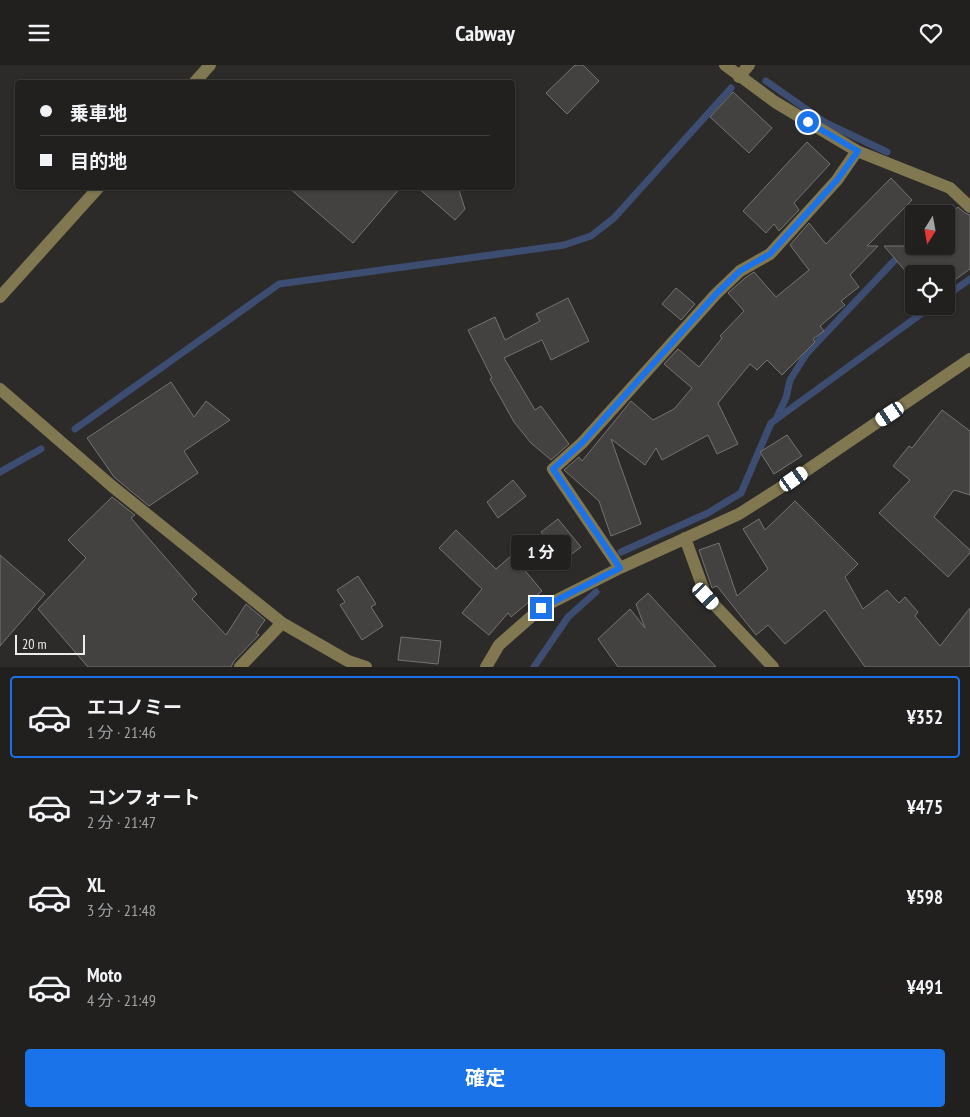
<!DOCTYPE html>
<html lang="ja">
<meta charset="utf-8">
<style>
body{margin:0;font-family:"PT Sans Narrow","Noto Sans JP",sans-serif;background:#2d2d2c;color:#f1f3f6;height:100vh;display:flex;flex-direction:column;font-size:19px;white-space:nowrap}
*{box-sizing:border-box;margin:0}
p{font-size:16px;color:#a2a3a4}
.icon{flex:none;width:28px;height:28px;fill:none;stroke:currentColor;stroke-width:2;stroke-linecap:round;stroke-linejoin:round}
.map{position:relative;height:602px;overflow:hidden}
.side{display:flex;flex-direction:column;background:#21201f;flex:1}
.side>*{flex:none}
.banner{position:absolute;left:15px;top:15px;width:500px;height:110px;border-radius:5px;box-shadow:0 1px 4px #0004,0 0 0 1px #3e3e3d;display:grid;align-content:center;height:110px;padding:0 25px;background:#21201f}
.needle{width:32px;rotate:191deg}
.controls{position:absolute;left:905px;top:140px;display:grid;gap:10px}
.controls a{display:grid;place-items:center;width:50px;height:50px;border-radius:5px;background:#21201f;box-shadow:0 1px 4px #0004,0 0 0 1px #3e3e3d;font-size:25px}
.scale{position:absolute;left:15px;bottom:12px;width:70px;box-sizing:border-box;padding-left:5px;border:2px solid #ebebe9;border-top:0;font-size:14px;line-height:18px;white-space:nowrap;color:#ebebe9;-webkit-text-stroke:4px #2c2b29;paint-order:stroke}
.end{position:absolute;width:22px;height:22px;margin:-11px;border:6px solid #1a73e8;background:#fff;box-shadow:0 0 0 2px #fff}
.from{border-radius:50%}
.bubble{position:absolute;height:35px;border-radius:5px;background:#21201f;box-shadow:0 1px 4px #0004,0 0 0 1px #3e3e3d;font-size:16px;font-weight:700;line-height:35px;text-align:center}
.car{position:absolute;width:15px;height:30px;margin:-15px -8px;border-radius:6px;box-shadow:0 0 4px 1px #0007;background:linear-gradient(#fff 24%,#345 0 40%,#fff 0 76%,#345 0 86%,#fff 0)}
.banner b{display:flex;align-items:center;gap:18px;height:48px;font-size:19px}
.banner b+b{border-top:1px solid #3e3e3d}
.banner i{width:12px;height:12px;background:#f1f3f6}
ul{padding:9px 0 0;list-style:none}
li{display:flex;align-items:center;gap:15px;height:82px;margin:0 10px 8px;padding:0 15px;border:2px solid transparent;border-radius:5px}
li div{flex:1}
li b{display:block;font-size:19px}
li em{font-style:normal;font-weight:700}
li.active{border-color:#1a73e8}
li>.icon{width:45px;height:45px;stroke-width:1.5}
.cta{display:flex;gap:10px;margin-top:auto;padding:10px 25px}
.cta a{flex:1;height:58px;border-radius:5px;background:#1a73e8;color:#fff;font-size:20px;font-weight:700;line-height:58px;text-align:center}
header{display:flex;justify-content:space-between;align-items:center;height:65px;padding:0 25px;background:#21201f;font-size:22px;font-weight:700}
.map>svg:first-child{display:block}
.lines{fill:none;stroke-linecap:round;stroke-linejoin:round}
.stream{stroke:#3d4c71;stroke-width:7}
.building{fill:#434240;stroke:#747370}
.minor{stroke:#817851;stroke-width:12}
.route{stroke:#1a73e8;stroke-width:6}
</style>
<header><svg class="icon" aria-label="menu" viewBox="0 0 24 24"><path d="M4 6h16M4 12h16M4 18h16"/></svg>Cabway<svg class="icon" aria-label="heart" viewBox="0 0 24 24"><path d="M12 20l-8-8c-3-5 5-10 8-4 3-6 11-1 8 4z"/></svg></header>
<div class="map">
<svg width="970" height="602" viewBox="0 0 970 602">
<rect width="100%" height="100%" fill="#2c2b29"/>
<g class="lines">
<path class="stream" d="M766 16 826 58 887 87
M946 149 952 143
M946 231 970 214
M777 352 786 333 790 315 807 288 893 197 914 178
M75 364 279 219 564 180 591 171 614 153 731 23
M0 407 41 384
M621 487 708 448 741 428 771 358 932 241
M534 602 568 552 596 527"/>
</g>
<path class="building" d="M575 0H583L599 16 567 49 546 28Z
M733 27 772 63 749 88 710 52Z
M807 77 830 99 794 138 799 145 779 166 774 159 766 168 743 146Z
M891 113 912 135 867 181H878L850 210 859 222 841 236 845 240 820 261 824 266 813 274 815 277 782 310 767 295 757 305 750 299 718 338 738 379 717 389 708 370 662 395 656 383 645 400 611 374 641 459 611 471 599 436 564 405 579 392 582 396 631 336 653 355 674 344 692 323 664 299 678 284 699 302 722 273 720 271 744 246 728 228 745 213 754 207 776 232 809 205 790 180 809 158 826 179Z
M288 122H401L353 178Z
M417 122H458L465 144 455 155Z
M958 142 965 148 970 150V204L952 217 951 215 946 219V209H914V216L884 181H946V152Z
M676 223 695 239 681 255 662 239Z
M568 233 589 276 551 295 542 275 504 293 535 345 541 341 569 379 551 395 531 378 514 357 490 314 492 313 468 265 495 252 505 275 540 256 536 249Z
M171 317 194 352 206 336 230 355 184 386 198 408 149 441 114 412 87 373Z
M942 345 970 366V430L954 425 934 452 970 485V488L948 512 879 448 910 415 893 401 909 381 912 383Z
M787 370 802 391 774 409 760 387Z
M513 415 526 431 498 453 487 437Z
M112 432 135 450 131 453 197 529 192 534 226 570 246 539 265 555 256 568 259 570 234 596 231 602H88L38 544 86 493 68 475Z
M795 436 858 499 845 512 863 544 887 525 899 538 905 532 918 547 915 551 940 581 970 543V602H865L825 545 785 579 768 560 756 570 717 521 712 523 699 485 719 478 737 531 768 504 743 464 759 454 765 465Z
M558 454 581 482 564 495 541 467Z
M456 465 496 504 512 490 542 526 511 552 508 548 489 570 462 548 482 524 439 483Z
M0 490 45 529 0 581Z
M358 511 376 539 371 542 383 561 362 575 340 540 345 537 337 525Z
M648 528 716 602H618L598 574 630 544 645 563 636 539Z
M401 572 441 576 438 599 398 595Z"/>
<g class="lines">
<path class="minor" d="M725 0 775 37 857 86 950 123 970 142
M739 12 749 0
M194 18 210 0
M0 232 99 122
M0 324 113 422 282 558 348 596 366 602
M685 473 706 531 773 602
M620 503 553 404 582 378 716 229 740 206 770 189 837 115 857 86
M240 602 282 558
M486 602 499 580 541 543 620 503 739 449 794 414 970 294"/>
</g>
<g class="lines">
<path class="route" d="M541 543 620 503 553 404 582 378 716 229 740 206 770 189 837 115 858 86 808 57"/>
</g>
</svg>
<div class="controls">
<a><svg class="needle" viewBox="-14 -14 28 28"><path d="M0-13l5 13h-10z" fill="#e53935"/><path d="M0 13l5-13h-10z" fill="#a2a3a4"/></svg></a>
<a><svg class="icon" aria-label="locate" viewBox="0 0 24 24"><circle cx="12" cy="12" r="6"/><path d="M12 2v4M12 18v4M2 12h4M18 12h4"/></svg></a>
</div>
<div class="scale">20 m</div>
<i class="end from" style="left:808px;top:57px"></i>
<i class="end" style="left:541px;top:543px"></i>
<div class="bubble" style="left:511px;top:470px;width:60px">1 分</div>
<i class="car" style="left:890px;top:349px;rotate:236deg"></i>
<i class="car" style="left:794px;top:414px;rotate:55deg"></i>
<i class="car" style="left:706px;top:531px;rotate:137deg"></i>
<div class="banner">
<b><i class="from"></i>乗車地</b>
<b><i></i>目的地</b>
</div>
</div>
<section class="side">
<ul>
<li class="active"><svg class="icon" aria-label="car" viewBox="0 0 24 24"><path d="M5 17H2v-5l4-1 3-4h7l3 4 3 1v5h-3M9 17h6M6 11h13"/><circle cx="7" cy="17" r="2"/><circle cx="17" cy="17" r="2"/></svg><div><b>エコノミー</b><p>1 分 · 21:46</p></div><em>¥352</em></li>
<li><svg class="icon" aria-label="car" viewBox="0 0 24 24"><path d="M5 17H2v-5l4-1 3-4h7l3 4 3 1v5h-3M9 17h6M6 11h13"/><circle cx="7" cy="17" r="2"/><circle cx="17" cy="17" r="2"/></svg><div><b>コンフォート</b><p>2 分 · 21:47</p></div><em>¥475</em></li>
<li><svg class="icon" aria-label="car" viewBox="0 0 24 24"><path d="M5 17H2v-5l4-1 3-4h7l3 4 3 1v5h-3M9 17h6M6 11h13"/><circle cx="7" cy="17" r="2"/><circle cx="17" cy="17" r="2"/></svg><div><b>XL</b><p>3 分 · 21:48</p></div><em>¥598</em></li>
<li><svg class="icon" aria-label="car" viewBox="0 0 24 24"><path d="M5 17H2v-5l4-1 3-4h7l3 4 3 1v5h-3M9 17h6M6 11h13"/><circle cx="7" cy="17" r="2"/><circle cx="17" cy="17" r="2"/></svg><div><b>Moto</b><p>4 分 · 21:49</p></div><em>¥491</em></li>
</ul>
<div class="cta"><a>確定</a></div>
</section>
